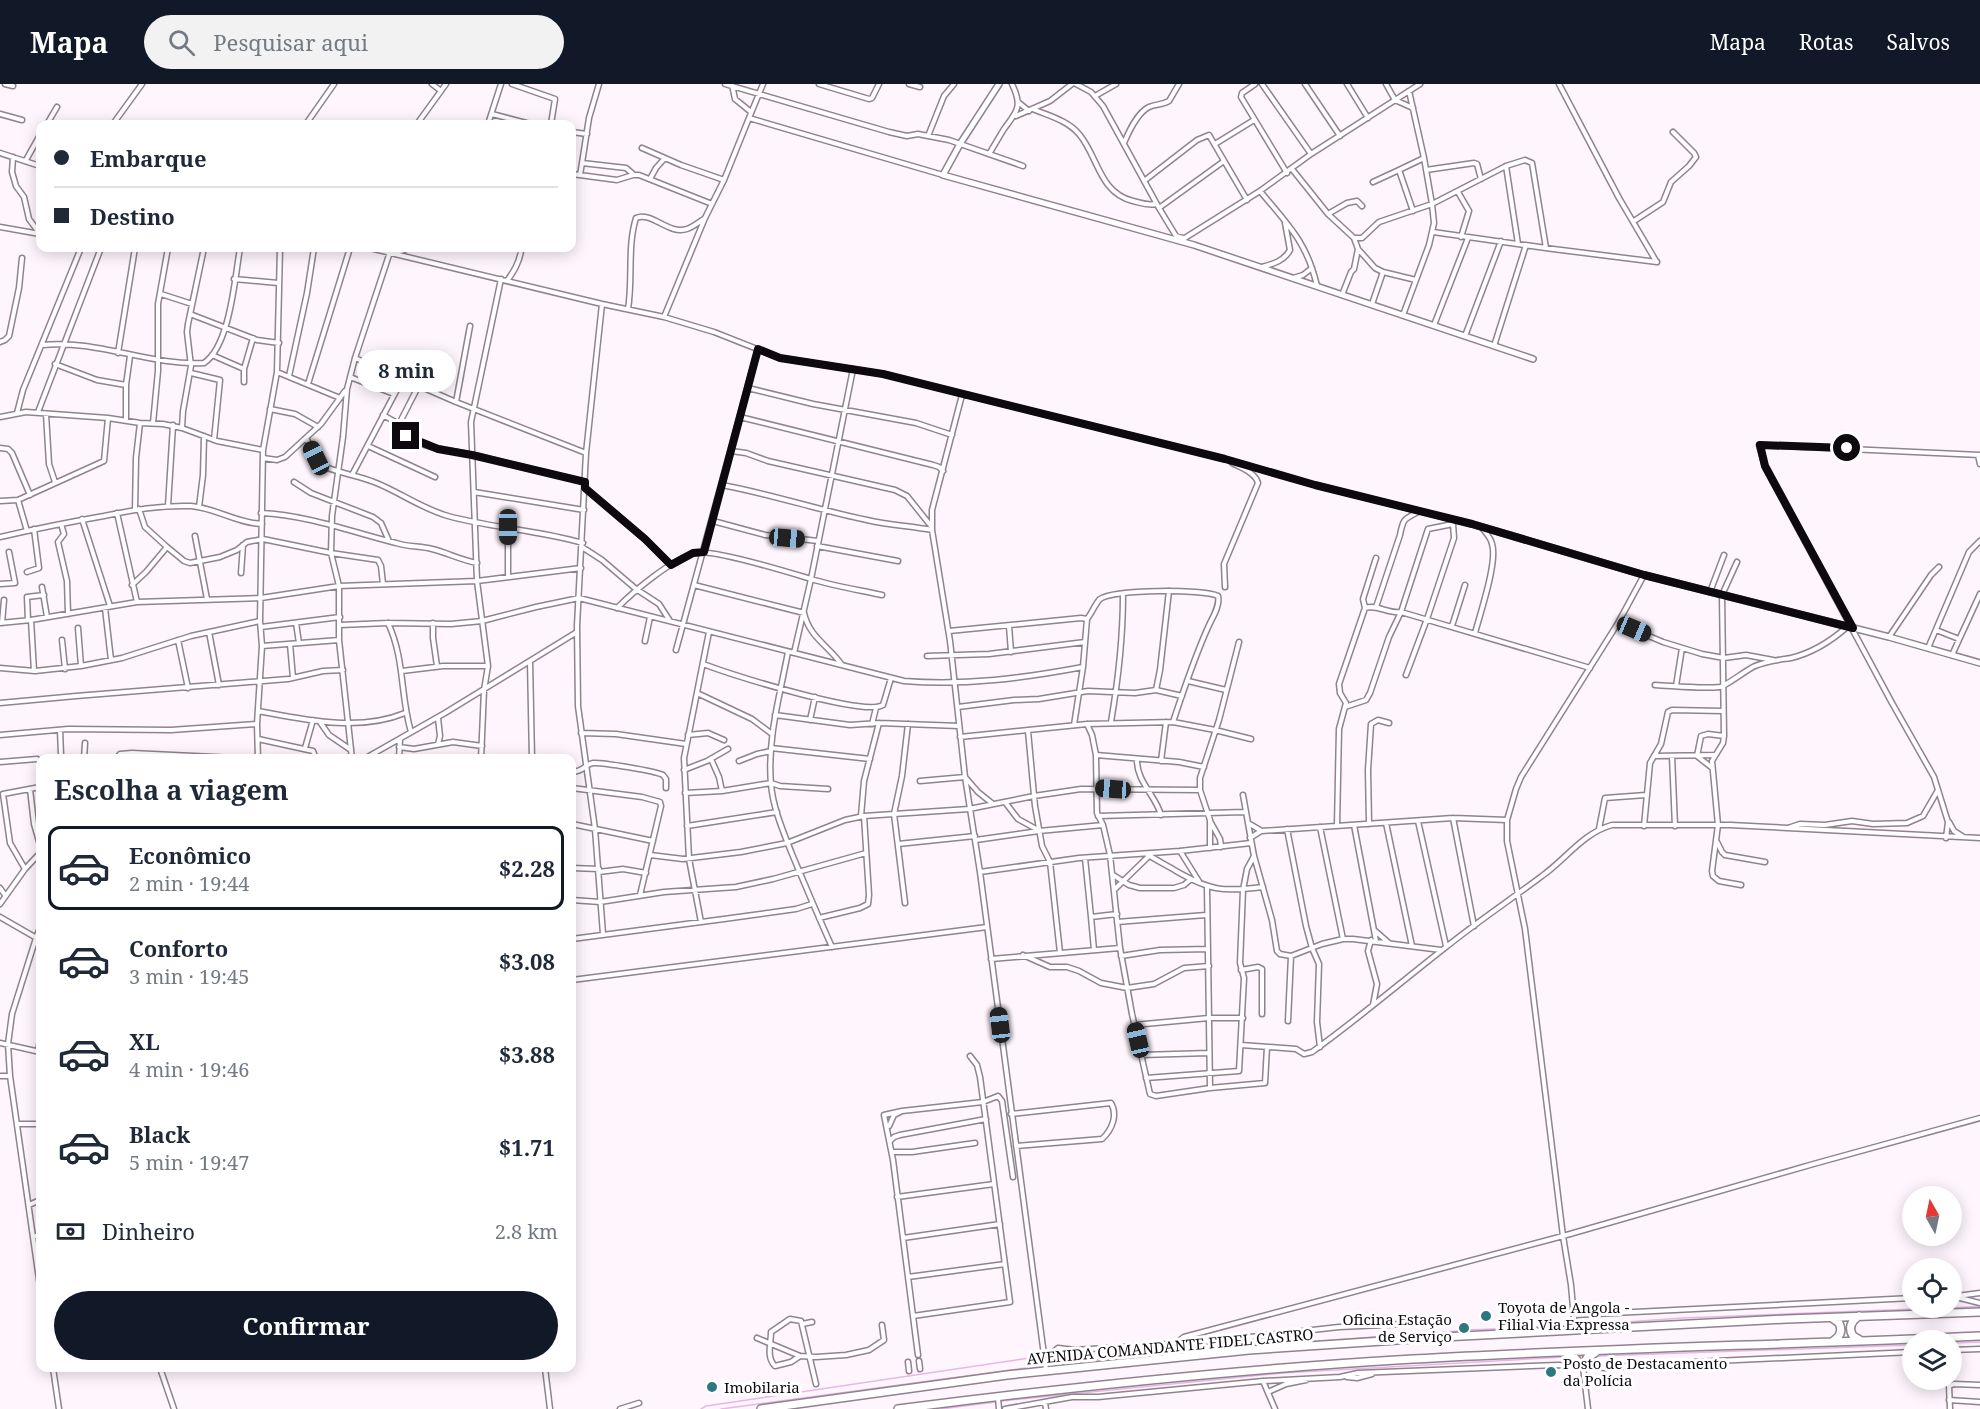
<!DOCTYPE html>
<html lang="pt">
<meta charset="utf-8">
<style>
body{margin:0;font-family:"Noto Serif",serif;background:#f2f2f3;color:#1f2937;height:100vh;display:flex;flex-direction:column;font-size:22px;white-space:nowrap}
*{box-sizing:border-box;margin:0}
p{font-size:20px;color:#747a83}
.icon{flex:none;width:33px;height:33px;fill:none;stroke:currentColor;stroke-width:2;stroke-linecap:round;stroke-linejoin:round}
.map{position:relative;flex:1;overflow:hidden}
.sheet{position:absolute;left:36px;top:670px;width:540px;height:618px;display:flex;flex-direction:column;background:#fff;border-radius:12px;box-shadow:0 3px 15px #0003}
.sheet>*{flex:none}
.top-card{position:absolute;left:36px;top:36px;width:540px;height:132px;border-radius:12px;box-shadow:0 3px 15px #0003;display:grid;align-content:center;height:132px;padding:0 18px;background:#fff}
.needle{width:39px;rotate:351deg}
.controls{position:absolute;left:1902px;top:1102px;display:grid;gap:12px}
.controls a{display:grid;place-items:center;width:60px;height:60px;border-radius:50%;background:#fff;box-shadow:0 3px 15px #0003;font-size:30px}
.end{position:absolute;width:27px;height:27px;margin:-14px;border:8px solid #0e090e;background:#fff;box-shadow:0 0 0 3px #fff}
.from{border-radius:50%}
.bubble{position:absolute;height:42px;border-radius:21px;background:#fff;box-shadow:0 3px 15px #0003;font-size:20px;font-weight:700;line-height:42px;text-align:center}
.car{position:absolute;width:18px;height:36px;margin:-18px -9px;border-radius:8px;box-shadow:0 0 4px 2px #0007;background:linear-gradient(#222 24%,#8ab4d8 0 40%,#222 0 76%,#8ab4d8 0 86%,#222 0)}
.top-card b{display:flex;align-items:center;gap:21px;height:57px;font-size:22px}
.top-card b+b{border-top:2px solid #e0e1e3}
.top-card i{width:15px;height:15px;background:#1f2937}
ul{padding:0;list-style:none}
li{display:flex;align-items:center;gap:18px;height:84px;margin:0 12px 9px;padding:0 6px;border:3px solid transparent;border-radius:12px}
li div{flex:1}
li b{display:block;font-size:22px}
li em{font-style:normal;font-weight:700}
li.active{border-color:#111827}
li>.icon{width:54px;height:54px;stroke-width:1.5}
h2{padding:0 18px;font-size:27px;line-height:72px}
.pay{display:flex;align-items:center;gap:15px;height:66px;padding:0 18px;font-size:22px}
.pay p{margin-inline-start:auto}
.button{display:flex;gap:12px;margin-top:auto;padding:12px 18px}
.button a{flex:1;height:69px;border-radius:36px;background:#111827;color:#fff;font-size:24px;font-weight:700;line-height:69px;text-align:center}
header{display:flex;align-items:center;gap:36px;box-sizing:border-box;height:84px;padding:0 30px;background:#111827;color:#fff}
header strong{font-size:28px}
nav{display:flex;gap:33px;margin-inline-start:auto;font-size:21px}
.search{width:420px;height:54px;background:#f2f2f3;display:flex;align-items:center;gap:15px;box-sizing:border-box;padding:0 21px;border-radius:33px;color:#747a83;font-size:22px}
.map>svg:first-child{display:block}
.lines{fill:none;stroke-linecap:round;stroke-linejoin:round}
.stream{stroke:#e8b7e5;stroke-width:1.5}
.street-casing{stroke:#91828f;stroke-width:7}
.secondary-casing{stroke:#91828f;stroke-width:8}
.highway-casing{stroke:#91828f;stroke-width:10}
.street{stroke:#fff;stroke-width:4}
.secondary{stroke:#fff;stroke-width:5}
.highway{stroke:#fff;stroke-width:7}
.route{stroke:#0e090e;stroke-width:8}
.poi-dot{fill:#2f7780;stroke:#fff;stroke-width:2}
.labels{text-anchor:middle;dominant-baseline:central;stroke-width:6;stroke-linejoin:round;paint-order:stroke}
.poi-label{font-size:15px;fill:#0e090e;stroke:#fff;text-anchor:start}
.street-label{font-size:15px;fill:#0e090e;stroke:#fff}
</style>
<header>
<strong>Mapa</strong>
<div class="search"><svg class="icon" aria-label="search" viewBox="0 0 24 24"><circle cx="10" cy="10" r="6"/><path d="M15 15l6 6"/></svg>Pesquisar aqui</div>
<nav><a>Mapa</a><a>Rotas</a><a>Salvos</a></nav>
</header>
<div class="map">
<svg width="1980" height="1325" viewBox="0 0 1980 1325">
<rect width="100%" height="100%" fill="#fef5fd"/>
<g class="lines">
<path class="stream" d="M1952 1224 1980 1222
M1582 1241 1683 1234 1940 1224
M1529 1243 1566 1242
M1468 1246 1518 1244
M1952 1259 1980 1258
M1181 1267 1458 1247
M1598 1272 1912 1261
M1054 1280 1173 1268
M1001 1317 1282 1289 1564 1273
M701 1325 706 1322 1030 1274 1037 1275 1039 1282
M721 1325 1041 1282
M941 1325 995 1318"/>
<defs>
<path id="street" d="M5 0 13 2
M432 0 441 7
M512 0 555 15 551 40
M725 0 889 48 907 52 918 50 949 56 1023 82
M819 0 869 15 872 14 879 0
M909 0 920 3
M1076 0 1091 8 1103 22 1159 124 1176 152 1183 154
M1255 0 1242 9 1241 13 1287 89
M1262 0 1311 70
M1305 0 1340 52
M1347 0 1368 34
M1386 0 1395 16 1413 24
M1559 0 1619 114 1656 177
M732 1 735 15 751 28
M1095 12 1116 0
M1018 18 1029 27
M1033 25C1049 32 1067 36 1079 50 1098 72 1099 109 1133 117 1141 119 1148 122 1156 120
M0 30 22 36
M492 30 530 40
M1016 32 1050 17 1072 0
M749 34 763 0
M47 40 57 23
M90 40H98
M113 40 142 0
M306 40 334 0
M417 40 446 0
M488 40 501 0
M572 48 587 50
M928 52 944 12 954 0
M1124 59C1129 47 1137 29 1149 23 1156 20 1162 21 1169 17L1179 0
M1215 60 1254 36
M642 64 681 81 724 96
M0 69 40 82
M989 70C994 62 999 53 1004 45 1017 27 1023 23 1012 0
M13 73 12 88 16 102 24 113 29 135 40 150
M26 76 40 51
M582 79 589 34 599 0
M1506 82 1518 160
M1292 85 1328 130 1354 154 1358 165 1375 184 1383 188 1416 196
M1426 86 1474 79 1477 80 1481 95
M572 90 617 96 633 91H639L712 120
M580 91 582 79 626 84 633 90
M650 95 656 84 665 74
M1144 97 1197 56 1209 51 1247 116
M1373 98 1399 86
M1260 107C1288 141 1307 158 1317 202
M1458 108 1469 127 1461 153
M1159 124 1224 77
M1413 127 1399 86 1424 74
M1328 130 1347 119 1357 117 1362 122
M1634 137 1663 118 1671 98 1689 82 1696 73 1694 69 1673 48
M0 143 40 150
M1433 148 1553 165 1657 178
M1354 154H1362L1379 138 1432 120 1506 82 1525 76 1532 79 1546 164
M1180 157 1260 107 1311 70 1420 0
M370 164 602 220 664 233 714 248 780 274 883 290 1225 375 1315 401 1472 440
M397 169 408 164
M1262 183C1273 180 1284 177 1290 166L1285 139
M1293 194 1303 191 1312 184
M234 195 278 199
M507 197C514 187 519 179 521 167L518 164
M161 210 192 220
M1342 211 1351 188 1354 185 1358 165
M602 220 586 369 577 542 578 622 595 745 603 850
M1372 220 1383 188
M628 225C633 195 627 163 636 134 652 127 668 151 687 145 693 143 699 138 704 135
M190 230 257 256 279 259
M1403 231 1429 161 1434 139 1432 120 1424 74 1409 7
M664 233 705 134 724 96 749 34 943 91
M1434 241 1468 154
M1465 252 1501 157
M0 258 5 256 9 252 19 204 22 174
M42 261C97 255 149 282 204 279 230 262 235 193 240 164
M1494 262 1526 161
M118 269 135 164
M212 271 244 285
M355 274 456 318 586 369
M55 280 97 296 126 301 130 272
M277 288 340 314
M191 289 220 296 214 356
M289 292 307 209 314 164
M350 293 394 310
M244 298V285L253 254
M308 300 350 164
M419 301 399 340V347C417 365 454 366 478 372 513 381 549 389 585 398
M748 304 813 320 916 339 952 351
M962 311 932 426V446L950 557 965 693 980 788 1046 1286
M456 318 470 242
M270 325 295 330 318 343
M38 328 101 164
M17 329 23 306 81 164
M46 330 49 380 55 398
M383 331 399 340
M0 333 26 328 108 334 140 339 163 340 182 344 217 357 263 366
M740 333 933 381 939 383 943 387
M126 337V301
M153 339 158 287V220L168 164
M182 344 183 327 191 282 187 248 188 240 204 164
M306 354 321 381C337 389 357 391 374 398 400 408 420 424 448 432 492 444 538 446 583 459
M368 362 435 393
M0 364 8 365 12 369 30 411
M731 367 746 369 768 377 895 406 907 412 931 442
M1978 371 1980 380
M263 374 277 376 285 373 321 340 345 307
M352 391 403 294
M294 398 311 409 373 433 381 439 389 457
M722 401C771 410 818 426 867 436 888 441 910 442 932 446
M585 404 645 455 671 481
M474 408 584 426
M18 416 27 447
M0 417 18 416 104 377 108 334
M168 422 173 341
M199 423 203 391 204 352
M139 425 145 443 167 463
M135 426 136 374 140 339
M117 429 137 518
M261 429C307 431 352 448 396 459 408 463 421 462 432 465 448 469 461 476 477 479
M82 435 110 522
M713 437 765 451 818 457
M61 440 64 450 58 458 67 497 68 530
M195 452 207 515
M0 453C35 445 69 438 104 432 133 426 161 421 191 422 216 424 236 439 262 440
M817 462 898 477
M582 463 602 476 636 505 659 520 670 537
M1737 478 1722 511 1724 652 1723 659 1712 677 1718 741 1712 787 1713 792 1719 797 1741 801
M27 488 39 484 34 445
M241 489 243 461
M508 492V443
M0 500 15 499 9 468
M132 501 146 488 167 463 184 477 190 479 220 473 237 466 247 458 263 455 331 469 378 476 381 482 383 500
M694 501 804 529C809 553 829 562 842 581
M42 503 47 533
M1225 503 1224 480 1258 399C1255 388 1241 384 1232 379
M1710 508 1724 471
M1376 523 1400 451C1403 435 1404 435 1418 428
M105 524 111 576
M617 524C635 506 671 476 695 469 711 464 791 489 811 495 834 502 859 506 882 511
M1365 524 1363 515 1376 474
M1087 535C1092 529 1095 520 1100 515 1114 505 1203 505 1218 512 1220 521 1214 531 1210 539 1195 571 1184 605 1173 638
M28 536 27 513 44 511
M31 536 34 587
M0 539 31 536 137 518 261 514 339 502 477 497 581 484
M2 539 4 516
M296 539 299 559
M388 539C405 575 400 611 411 648
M433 539V554L437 582
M1618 539 1663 558 1702 570 1724 574 1746 571 1773 576
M340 541 388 539 451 540 482 537 536 523 579 514 904 597C965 602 1024 594 1083 583
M1009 542 1011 568
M1452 542 1465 501
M261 543 340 533
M78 544 81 582
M1936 546 1959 555
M949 547 1081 534 1087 535 1083 583 1074 641
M209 548 219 601
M1475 549C1480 530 1498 477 1492 460 1491 454 1486 449 1482 444
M1889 553 1931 491 1939 483
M62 556 65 585
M178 556 188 604
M645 557 650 533
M290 560 293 594
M262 562 339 556
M1928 564 1969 468 1980 457
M676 566 758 265
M788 568C780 611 767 655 771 700 773 724 783 747 792 770 805 801 818 832 832 863
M794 569 811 495 853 285
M1952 571 1980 510
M927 572 989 570 1085 558
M530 577 532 675
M703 580C730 590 864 633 883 621L891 594
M0 584 35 587 81 582 122 574 191 552 260 537
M402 587 443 582H488
M1406 591 1427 535 1454 454 1453 440
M1188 597 1226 606
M1655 601C1675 602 1700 605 1720 603 1726 602 1746 586 1755 582 1767 577 1778 576 1791 574 1812 569 1831 557 1847 543
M1676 602 1682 564
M1156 606 1160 586 1169 507
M697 609 752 635 772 650
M0 619 76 612 288 595 323 587 343 586
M958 623 1014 616 1039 615 1088 607 1135 609 1156 606 1182 612
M1345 623 1366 616 1370 609 1389 553 1401 528 1428 445 1453 440
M258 627C306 636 359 648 405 629
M775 631 850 641 879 639 959 642
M438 634 440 652 438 660
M810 636 815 613
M320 638 329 651 351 666
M1111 638C1118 597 1123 552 1123 510
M872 640 876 624
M1087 640 1092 651 1096 671 1097 729 1103 741 1110 771 1120 864 1132 930 1150 1010 1156 1012 1210 1004 1265 999 1267 963
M60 646 61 671
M1028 647 1035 722 1042 762 1050 778 1060 869
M581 649 616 650 686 660
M0 651 68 645 171 646 257 640
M688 651 708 649 724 656
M960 653 1087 640 1173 638 1215 646 1251 655
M258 655 313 667 316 675
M399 663 414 665 453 658 482 662
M305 664 313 636
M771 664 870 675
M1096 671 1179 678 1204 683
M1654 672 1714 671
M1672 672 1675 742
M84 675 85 659
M116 675 120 670 132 669 255 675
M258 675 257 640 262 562 260 537 263 366 277 288 280 164
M352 675 339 556V502L331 469 332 432 343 353 347 305 355 274 390 168
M364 675 445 629 577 548
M399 675 400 655
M481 675 484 606 488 582 477 497 471 338 501 195
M711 675 719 693 722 707
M1137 675C1136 697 1156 712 1161 731
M739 677 757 670 771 667
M1161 677 1166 638
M0 678 37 675
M1711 683 1697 672 1701 652 1708 650 1724 652
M684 686 707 677 728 665
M572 688C585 687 585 680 593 679 601 678 655 687 663 691L666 695V704
M920 697 965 693 978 708 993 720
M572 704 642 713 660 718 661 722 640 811
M30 705 34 740 40 761
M685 709 722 707 771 699 780 702 828 705
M3 710 10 759 25 785
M3 710 40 703
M1243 711 1248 739 1260 746
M1005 718 1018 735 1038 746
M861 732 864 697 879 639
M1098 732 1245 728
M1453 734 1474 842
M1210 737 1220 755 1221 763
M1418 737 1446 862
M1949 738 1954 747 1962 752
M1248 739 1254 772 1272 836 1277 867 1280 870 1291 872 1322 860 1343 855H1353L1441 866
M1386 739 1412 862
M572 740 653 757
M1369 740 1368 686 1371 640 1378 636 1389 639
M1354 741 1376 857
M687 742 777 728
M1337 742 1339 645 1346 619 1340 609 1339 600 1365 524C1377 520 1388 530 1401 528L1590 584
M1644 742 1650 679 1661 660 1668 628 1672 626 1723 627
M1320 743 1343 855
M1788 744 1800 740 1825 741 1852 737 1873 740 1907 739 1923 732 1938 706
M1287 745 1306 842 1312 864 1319 880 1317 938 1320 963
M1599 745 1605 714 1646 711
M1250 754 1261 747 1453 734 1507 736
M1946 754 1948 738 1934 693 1892 619 1765 383 1759 361 1980 371
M976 756 1039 747 1103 741
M1717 758 1722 768 1725 771 1765 778
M898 760 975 752
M1210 764V736L1200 706V694L1219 636 1239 558
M1180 767 1200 799
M1147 770C1156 776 1166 781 1176 787 1211 807 1223 808 1263 803
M650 771 683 775 741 768 787 759 845 736 864 732 969 725 1034 712 1081 705 1200 706
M1085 774 1091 833 1117 830
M572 784 599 785
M599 788 623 785 646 789
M980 788 1079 774 1180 767 1251 759
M1113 791 1129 801 1140 804H1174L1184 801 1191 795
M1207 803 1210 1004
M0 804 5 811
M1115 805 1149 772
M572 816 600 818 664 808 736 803 773 795 866 769
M905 819 894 730 902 692 908 640
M0 820 25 785 40 769
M0 833 40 856
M1091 833 1094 866
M819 834 860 824 868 820 869 811 864 732
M701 838 689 775 684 674 709 548
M1117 838 1206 831
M40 844 36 854 12 930 8 960 10 992 40 1202
M1374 846 1389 859
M572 855 724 835 796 825 812 820
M1371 856 1368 867 1377 900 1373 921
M1023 871 1050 883H1067L1079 887 1101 899 1127 904 1154 900 1184 884 1209 882
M1121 872 1160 866 1208 865
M991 875 1120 864
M1241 886 1258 883 1262 885V930
M572 896 987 843
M1288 937 1291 872
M1134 941 1209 934H1243
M0 959 40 968
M1241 961 1296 965 1304 970 1312 968C1358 935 1401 898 1446 863 1477 838 1510 816 1542 792 1566 775 1583 749 1612 741H1730L1980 754
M38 967 40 957
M1141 971 1209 969
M0 992H10
M1146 994 1239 987 1244 894 1240 879 1243 806 1247 785 1254 772
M902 1027 884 1031 893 1076 918 1271
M1011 1030 1111 1019C1118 1031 1112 1046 1102 1055L1016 1062
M17 1040H40
M889 1042 894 1031 902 1027 983 1018 998 1012 1002 1017 1013 1093
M890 1057 894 1053 900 1051 986 1035
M892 1068H912L975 1059
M897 1113 994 1100
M29 1121 40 1116
M33 1153 40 1150
M903 1154 1000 1140
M908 1193 1005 1180
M1952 1212 1980 1219
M1957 1212 1980 1209
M1574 1231 1912 1214
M913 1232 1010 1218 980 993 977 981 970 972
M802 1240 812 1238
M1575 1246 1571 1201 1563 1152 1525 845 1507 757V736L1516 705 1521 693 1618 539 1644 491
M757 1254 800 1272 816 1273 846 1271 869 1266 884 1256 882 1241
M1177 1258 1184 1253 1563 1152 1817 1079 1980 1034
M1177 1258V1273
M1952 1266 1980 1265
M800 1272 791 1278 775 1282C766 1273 771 1260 771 1248L790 1235 801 1237 816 1300
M1044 1276 1058 1264 1075 1266 1215 1257 1339 1243 1449 1238
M919 1277 920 1285
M908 1278 909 1287
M1583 1283 1588 1325
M53 1284 59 1325
M160 1284 174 1325
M545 1284 550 1325
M1347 1293 1357 1294 1372 1290
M1263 1297 1275 1325
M1268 1308 1286 1300 1306 1296
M998 1314 999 1325
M1949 1316 1980 1318
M1045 1319 1046 1325
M620 1325 639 1319
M1005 1325 1072 1313H1098L1263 1297 1340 1293 1358 1289 1558 1281 1606 1284 1672 1279 1912 1268
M1950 1325 1949 1302 1954 1300 1980 1301"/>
<path id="secondary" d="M999 0 960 60 943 91 1194 161 1533 275
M1472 440 1644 491 1889 553 1980 579"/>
<path id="highway" d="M1859 1232C1851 1237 1848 1244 1853 1252L1860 1256
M1832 1234 1839 1239C1843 1247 1840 1253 1833 1257
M1566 1269 1575 1274 1583 1283 1587 1274 1596 1268
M761 1325 1007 1291 1249 1266 1443 1253 1787 1235 1980 1228
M898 1325C1069 1303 1241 1285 1413 1275 1602 1264 1791 1261 1980 1252"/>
</defs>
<use href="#street" class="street-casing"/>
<use href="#secondary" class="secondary-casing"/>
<use href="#highway" class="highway-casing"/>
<use href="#street" class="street"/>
<use href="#secondary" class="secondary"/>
<use href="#highway" class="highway"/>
</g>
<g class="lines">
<path class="route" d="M406 352 438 365 472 371 585 398V404L645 455 671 481 693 469 704 468 758 265 780 274 883 290 1225 375 1315 401 1472 440 1644 491 1853 544 1765 382 1760 361 1847 364"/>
</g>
<g class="poi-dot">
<circle cx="1486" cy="1232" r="6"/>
<circle cx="1464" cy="1244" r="6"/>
<circle cx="1551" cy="1288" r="6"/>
<circle cx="712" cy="1303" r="6"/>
</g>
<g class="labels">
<g class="poi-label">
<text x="1498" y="1223">Toyota de Angola -<tspan x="1498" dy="17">Filial Via Expressa</tspan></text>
<text x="1452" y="1235" text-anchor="end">Oficina Estação<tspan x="1452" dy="17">de Serviço</tspan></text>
<text x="1563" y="1279">Posto de Destacamento<tspan x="1563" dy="17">da Polícia</tspan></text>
<text x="724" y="1303">Imobilaria</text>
</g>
<g class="street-label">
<text transform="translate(1170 1262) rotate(-5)">AVENIDA COMANDANTE FIDEL CASTRO</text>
</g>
</g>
</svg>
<div class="controls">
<a><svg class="needle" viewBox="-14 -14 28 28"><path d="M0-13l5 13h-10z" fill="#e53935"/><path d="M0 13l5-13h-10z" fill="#747a83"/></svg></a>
<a><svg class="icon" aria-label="locate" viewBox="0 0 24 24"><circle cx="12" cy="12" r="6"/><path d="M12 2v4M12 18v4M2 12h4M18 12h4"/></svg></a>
<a><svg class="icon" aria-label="layers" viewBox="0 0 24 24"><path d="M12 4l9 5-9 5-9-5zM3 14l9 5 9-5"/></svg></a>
</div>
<i class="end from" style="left:1847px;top:364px"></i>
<i class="end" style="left:406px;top:352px"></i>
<div class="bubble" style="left:357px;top:266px;width:99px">8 min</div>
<i class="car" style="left:316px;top:374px;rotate:334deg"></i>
<i class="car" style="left:508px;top:443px;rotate:180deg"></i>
<i class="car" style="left:787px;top:454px;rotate:95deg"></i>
<i class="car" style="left:1634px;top:545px;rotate:113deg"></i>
<i class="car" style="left:1113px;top:705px;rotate:274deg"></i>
<i class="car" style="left:1000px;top:941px;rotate:353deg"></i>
<i class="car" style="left:1138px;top:956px;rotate:347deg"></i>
<div class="top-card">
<b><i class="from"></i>Embarque</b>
<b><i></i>Destino</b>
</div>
<section class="sheet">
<h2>Escolha a viagem</h2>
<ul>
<li class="active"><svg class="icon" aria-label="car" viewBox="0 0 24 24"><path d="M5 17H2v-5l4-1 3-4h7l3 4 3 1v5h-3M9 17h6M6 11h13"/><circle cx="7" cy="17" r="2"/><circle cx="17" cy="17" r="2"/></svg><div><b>Econômico</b><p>2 min · 19:44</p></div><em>$2.28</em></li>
<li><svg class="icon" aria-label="car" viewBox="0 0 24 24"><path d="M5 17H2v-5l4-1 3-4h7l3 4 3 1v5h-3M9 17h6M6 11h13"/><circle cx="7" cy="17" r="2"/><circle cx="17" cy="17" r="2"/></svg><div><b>Conforto</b><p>3 min · 19:45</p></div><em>$3.08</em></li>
<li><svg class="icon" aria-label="car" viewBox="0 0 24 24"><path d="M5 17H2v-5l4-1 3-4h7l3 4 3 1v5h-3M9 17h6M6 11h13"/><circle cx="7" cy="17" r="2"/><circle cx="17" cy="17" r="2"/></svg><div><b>XL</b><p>4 min · 19:46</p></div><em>$3.88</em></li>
<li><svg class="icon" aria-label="car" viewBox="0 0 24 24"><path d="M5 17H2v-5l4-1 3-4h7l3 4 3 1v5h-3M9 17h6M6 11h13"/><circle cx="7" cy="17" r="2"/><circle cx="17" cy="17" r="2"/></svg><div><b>Black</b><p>5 min · 19:47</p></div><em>$1.71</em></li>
</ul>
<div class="pay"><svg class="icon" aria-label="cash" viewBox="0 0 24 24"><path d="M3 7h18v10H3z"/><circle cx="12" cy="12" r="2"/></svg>Dinheiro<p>2.8 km</p></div>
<div class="button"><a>Confirmar</a></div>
</section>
</div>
